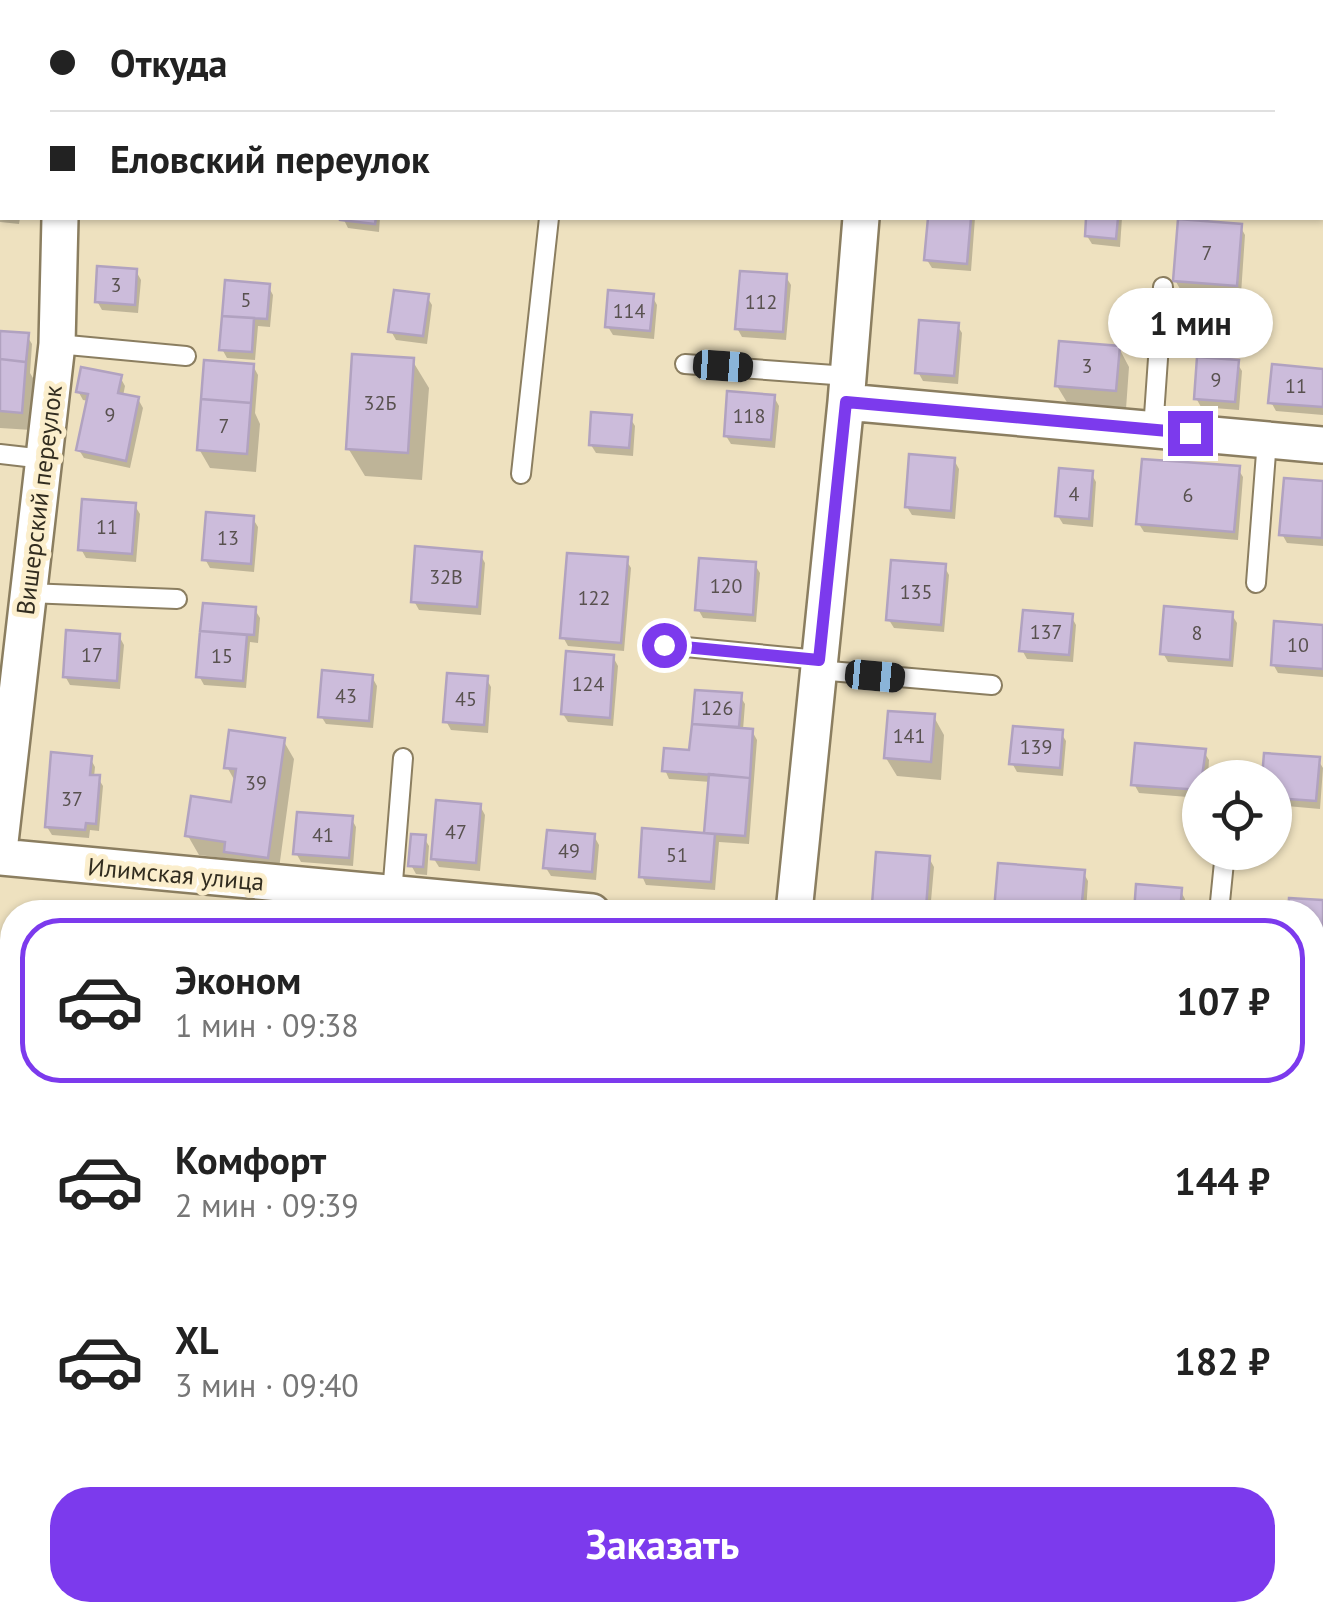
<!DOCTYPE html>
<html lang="ru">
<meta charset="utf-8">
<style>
body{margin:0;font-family:"PT Sans",sans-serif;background:#f2f2f2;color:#222;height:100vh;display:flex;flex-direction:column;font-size:38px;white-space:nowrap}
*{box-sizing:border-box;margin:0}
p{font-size:32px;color:#767676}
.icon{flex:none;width:55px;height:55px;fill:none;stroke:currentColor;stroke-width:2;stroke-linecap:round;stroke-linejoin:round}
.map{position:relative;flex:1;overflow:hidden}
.side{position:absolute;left:0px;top:900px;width:1325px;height:722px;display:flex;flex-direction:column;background:#fff;border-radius:40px 40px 0 0;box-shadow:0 2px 8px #0004}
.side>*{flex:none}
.banner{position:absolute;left:0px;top:0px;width:1325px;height:220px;box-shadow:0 2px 8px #0004;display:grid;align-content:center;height:220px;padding:0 50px;background:#fff}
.controls{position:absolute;left:1182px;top:760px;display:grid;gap:20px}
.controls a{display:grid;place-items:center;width:110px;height:110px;border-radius:50%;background:#fff;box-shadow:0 2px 8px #0004;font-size:50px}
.end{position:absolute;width:45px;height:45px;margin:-22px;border:12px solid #7c3aed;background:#fff;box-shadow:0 0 0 5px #fff}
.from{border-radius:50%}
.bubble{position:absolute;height:70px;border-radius:35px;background:#fff;box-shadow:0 2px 8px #0004;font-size:32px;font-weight:800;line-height:70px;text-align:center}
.car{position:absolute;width:30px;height:60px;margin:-30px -15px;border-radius:12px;box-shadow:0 0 8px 2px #0007;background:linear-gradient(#222 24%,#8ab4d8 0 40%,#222 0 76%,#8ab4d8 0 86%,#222 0)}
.banner b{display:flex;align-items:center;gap:35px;height:95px;font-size:38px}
.banner b+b{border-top:2px solid #e0e0e0}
.banner i{width:25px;height:25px;background:#222}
ul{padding:18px 0 0;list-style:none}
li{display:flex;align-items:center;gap:30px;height:165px;margin:0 20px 15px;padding:0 30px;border:5px solid transparent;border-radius:40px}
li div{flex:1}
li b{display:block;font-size:38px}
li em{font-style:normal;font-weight:800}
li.active{border-color:#7c3aed}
li>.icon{width:90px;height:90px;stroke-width:1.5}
.action{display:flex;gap:20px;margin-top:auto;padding:20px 50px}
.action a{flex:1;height:115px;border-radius:40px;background:#7c3aed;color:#fff;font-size:40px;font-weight:800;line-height:115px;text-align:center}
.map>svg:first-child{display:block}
.green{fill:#a5d49a}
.shadow{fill:#0003}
.building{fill:#ccbcdb;stroke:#b1a2c0;stroke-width:2.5}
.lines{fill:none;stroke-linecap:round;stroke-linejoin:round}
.lane-casing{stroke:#8b7e60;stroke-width:22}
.street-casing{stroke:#8b7e60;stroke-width:40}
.path{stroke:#988e76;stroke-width:6;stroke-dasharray:5 5;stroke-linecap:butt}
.lane{stroke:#fff;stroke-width:18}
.street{stroke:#fff;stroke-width:35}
.route{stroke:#7c3aed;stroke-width:12}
.labels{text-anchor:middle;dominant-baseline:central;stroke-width:10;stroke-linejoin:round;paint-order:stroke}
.number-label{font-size:20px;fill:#58514f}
.street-label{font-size:25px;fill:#322d20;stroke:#fbeecc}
</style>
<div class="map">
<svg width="1323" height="1622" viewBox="0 0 1323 1622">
<rect width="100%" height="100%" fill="#eee1bf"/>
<path class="green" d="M0 0H826V2H2L0 87Z"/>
<path class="shadow" d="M1017 0H1058L1059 2H1018Z
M0 168 2 218H20L19 224 0 222Z
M343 218H380L379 232 348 228Z
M930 218H975L971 271 932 268 927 260Z
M1089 218H1122L1120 247 1092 244 1087 236Z
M1240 226 1245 235 1241 294 1180 289 1175 280Z
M136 271 141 280 138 313 102 310 97 301Z
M786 277 791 285 786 340 742 337 737 328Z
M268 286 273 295 270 327 258 326 255 360 227 358 222 349Z
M652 296 657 305 654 339 613 335 608 327Z
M427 297 432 305 427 344 396 340 391 331Z
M957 325 962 333 958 384 923 381 918 372Z
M0 333 27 336 32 344 30 373 36 383 32 430 0 428Z
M1119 348 1129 367 1126 409 1068 404 1057 386Z
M412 360 429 388 422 480 365 476 348 448Z
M1237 363 1242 371 1239 410 1201 407 1196 398Z
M253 366 258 375 255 413 260 424 256 472 210 468 199 449Z
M1323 371V415L1276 411 1271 402Z
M120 377 125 386 123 396 138 399 143 408 130 468 84 458 79 450 89 401 83 400 78 391Z
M774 397 779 406 775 448 731 444 726 436Z
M630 418 635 426 633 456 596 453 591 445Z
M954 460 959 469 955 519 912 515 907 507Z
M1238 469 1243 477 1238 540 1144 532 1139 524Z
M1091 473 1096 482 1093 527 1063 524 1058 516Z
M1286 480 1323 483V546L1287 543 1282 534Z
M135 506 140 514 136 562 86 558 81 549Z
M253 519 258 527 254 572 210 568 205 559Z
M480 554 485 563 481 615 419 610 414 601Z
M626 560 631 568 624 651 568 646 563 637Z
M755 565 760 573 756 622 703 618 698 609Z
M944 566 949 575 944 632 894 628 889 620Z
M205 606 255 610 260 618 258 643 250 642 246 688 204 685 199 676Z
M1232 615 1237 623 1233 667 1168 662 1163 653Z
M1071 616 1076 625 1073 662 1027 659 1022 650Z
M1323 627V677L1278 673 1273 664Z
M119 636 124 645 120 689 70 685 65 676Z
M613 657 618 666 613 726 568 722 563 714Z
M372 677 377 686 373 728 326 724 321 716Z
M486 678 491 687 488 733 451 730 446 721Z
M697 692 740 696 745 704 743 730 752 731 757 740 749 844 719 842 715 890 646 885 642 876 706 836 711 782 669 779 665 770 692 753Z
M934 717 944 735 941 780 897 776 886 758Z
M1061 733 1066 741 1063 776 1017 772 1012 763Z
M283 740 294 759 278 876 237 870 231 859 199 855 188 836 233 805 236 783 227 767Z
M1204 752 1209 760 1208 778H1200V798L1139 793 1134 784Z
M90 758 95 767 94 777 98 778 103 786 99 831 90 830 89 838 52 835 47 827Z
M1318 760 1323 768 1320 809 1275 805V778Z
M480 806 485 815 480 871 439 867 434 859Z
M351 818 356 827 353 866 301 862 296 853Z
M594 836 599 845 596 880 551 876 546 868Z
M424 838 429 846 427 875 416 874 411 865Z
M929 858 934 867 930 912H879L874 903Z
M1083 872 1088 881 1086 912H998L996 910Z
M1139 887 1180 890 1185 899 1184 912H1137Z
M1291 900 1323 903V950L1312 949V912H1290Z
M1312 1025 1323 1026V1077L1312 1076Z
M1 1165 12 1166V1222L3 1221 0 1217Z
M1312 1243 1323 1244V1297H1312Z
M1312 1426 1323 1427V1481L1312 1480Z
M0 1498 8 1506 7 1530 0 1529Z
M193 1610H270L269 1622H192Z
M553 1610H630L629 1622H552Z
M807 1610H1088L1087 1622H814Z"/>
<path class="building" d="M340 218H376L375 224 340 220Z
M928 218H971L967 264 924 260Z
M1086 218H1118L1116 239 1085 236Z
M1178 219 1242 224 1237 286 1173 281Z
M97 266 137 269 135 305 95 302Z
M740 271 787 274 783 332 735 329Z
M225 280 270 284 267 319 222 316Z
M394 290 429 294 423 336 388 332Z
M608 290 654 294 650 331 605 327Z
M222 316 254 318 252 352 219 350Z
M919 320 959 323 954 376 915 373Z
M0 331 29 333 26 362 0 359Z
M1059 341 1120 346 1116 391 1055 386Z
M352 354 414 358 408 453 346 449Z
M1197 357 1239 360 1235 402 1194 399Z
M0 359 26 362 22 413 0 411Z
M204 360 254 364 251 403 201 399Z
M1272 364 1323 369V407L1268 403Z
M81 367 122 375 118 393 139 397 126 461 76 450 88 394 76 392Z
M727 391 775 395 771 440 724 436Z
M201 399 251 403 247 454 197 450Z
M591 412 632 415 629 448 589 445Z
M909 454 955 458 951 511 905 507Z
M1142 459 1240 466 1234 532 1136 524Z
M1059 468 1093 471 1089 519 1055 516Z
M1284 478 1323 481 1322 538 1279 535Z
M82 499 136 503 132 554 78 550Z
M206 512 254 516 251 564 202 560Z
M415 546 482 552 477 607 411 602Z
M567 553 628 557 621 643 560 638Z
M699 558 756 562 753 615 695 610Z
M891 560 946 564 941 625 886 620Z
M203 603 256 607 254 635 200 631Z
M1164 606 1233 612 1230 660 1160 654Z
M1023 610 1073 614 1069 655 1019 651Z
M1274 621 1323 625V669L1271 665Z
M66 630 120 634 117 681 63 677Z
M200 631 247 635 243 681 196 677Z
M566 651 614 655 610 718 561 714Z
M322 670 373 675 369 721 318 717Z
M447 673 488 676 484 725 443 722Z
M695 690 742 693 739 727 692 724Z
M888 711 935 714 931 762 884 758Z
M692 724 753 729 750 778 662 771 664 748 689 750Z
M1013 726 1063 730 1060 768 1009 764Z
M229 730 285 738 268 858 224 852 225 842 185 836 191 796 231 802 236 769 224 768Z
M1135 743 1206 749 1200 790 1131 785Z
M51 752 92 756 90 775H100L96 824 86 823 85 830 45 827Z
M1264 753 1320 757 1316 801 1275 798V778H1262Z
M709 774 750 778 745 836 704 833Z
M436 800 481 804 476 863 431 859Z
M297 812 353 816 349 858 293 854Z
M642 828 715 834 711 882 639 877Z
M547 830 595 834 592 872 543 868Z
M411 834 426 835 423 867 408 866Z
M876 852 930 856 926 908 872 904Z
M998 863 1085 870 1081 912 994 910Z
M1136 884 1182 888 1180 912H1134Z
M1289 898 1323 900V943L1312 942V912H1288Z
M1312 1023H1323V1069L1312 1068Z
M0 1163 12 1164V1214L0 1213Z
M1312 1241H1323V1290L1312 1289Z
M1312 1423 1323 1424V1474L1312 1473Z
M1312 1580 1323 1581V1622H1148L1149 1610H1312Z
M191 1610H258L257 1622H190Z
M550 1610H619V1622H549Z
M853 1610H1071L1070 1622H995Z"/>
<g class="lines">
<defs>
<path id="lane" d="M57 344 186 356
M685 364 848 376
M1153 430 1163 287
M0 454 44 459
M521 474 549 218
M1256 583 1267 440
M28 593 177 599
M665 645 819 660
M818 670 992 685
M392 894 403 758
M1219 912 1225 852
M25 1622 26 1610
M293 1622 294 1610
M530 1622V1610
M640 1622 641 1610"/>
<path id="street" d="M876 2V0
M1317 2H1323
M0 123H2
M846 402 1323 445
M0 842 57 344 60 218
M0 857 592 912
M794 912 846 402 861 218
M1312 975 1323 976
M1312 1325 1323 1326
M0 1430 12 1431
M1312 1545 1323 1546
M734 1622 735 1610"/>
</defs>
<use href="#lane" class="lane-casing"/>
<use href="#street" class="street-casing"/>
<path class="path" d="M1116 1622 1117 1610"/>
<use href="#lane" class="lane"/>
<use href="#street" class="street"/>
</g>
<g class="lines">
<path class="route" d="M664 645 819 660 846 402 1190 433"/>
</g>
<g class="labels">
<g class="number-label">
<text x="1207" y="253">7</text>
<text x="116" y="285">3</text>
<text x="246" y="300">5</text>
<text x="761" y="302">112</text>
<text x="629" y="311">114</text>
<text x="1087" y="366">3</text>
<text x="1216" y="380">9</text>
<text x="1296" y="386">11</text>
<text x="380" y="403">32Б</text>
<text x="110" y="415">9</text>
<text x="749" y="416">118</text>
<text x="224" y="426">7</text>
<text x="1074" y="494">4</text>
<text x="1188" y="495">6</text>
<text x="107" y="527">11</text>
<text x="228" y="538">13</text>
<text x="446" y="577">32В</text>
<text x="726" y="586">120</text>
<text x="916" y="592">135</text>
<text x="594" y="598">122</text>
<text x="1046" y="632">137</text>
<text x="1197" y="633">8</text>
<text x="1298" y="645">10</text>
<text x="92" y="655">17</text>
<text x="222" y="656">15</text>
<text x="588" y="684">124</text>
<text x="346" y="696">43</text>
<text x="466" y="699">45</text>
<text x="717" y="708">126</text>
<text x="909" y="736">141</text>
<text x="1036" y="747">139</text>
<text x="256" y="783">39</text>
<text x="72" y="799">37</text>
<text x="456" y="832">47</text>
<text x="323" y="835">41</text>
<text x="569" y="851">49</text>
<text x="677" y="855">51</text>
</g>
<g class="street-label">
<text transform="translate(39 500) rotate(-83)">Вишерский переулок</text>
<text transform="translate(176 874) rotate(5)">Илимская улица</text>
</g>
</g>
</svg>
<div class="controls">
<a><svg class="icon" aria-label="locate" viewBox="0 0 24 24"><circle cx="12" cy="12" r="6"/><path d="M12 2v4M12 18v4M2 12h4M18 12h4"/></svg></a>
</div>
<i class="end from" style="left:664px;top:645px"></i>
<i class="end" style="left:1190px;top:433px"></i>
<div class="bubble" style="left:1108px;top:288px;width:165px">1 мин</div>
<i class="car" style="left:723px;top:366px;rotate:94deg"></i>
<i class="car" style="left:875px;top:676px;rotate:95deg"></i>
<div class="banner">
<b><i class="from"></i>Откуда</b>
<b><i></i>Еловский переулок</b>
</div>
<section class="side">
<ul>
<li class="active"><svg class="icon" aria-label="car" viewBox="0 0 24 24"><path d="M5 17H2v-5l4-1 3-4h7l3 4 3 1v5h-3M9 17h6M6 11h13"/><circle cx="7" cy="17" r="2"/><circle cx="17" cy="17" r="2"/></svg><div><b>Эконом</b><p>1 мин · 09:38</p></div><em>107 ₽</em></li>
<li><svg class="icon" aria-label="car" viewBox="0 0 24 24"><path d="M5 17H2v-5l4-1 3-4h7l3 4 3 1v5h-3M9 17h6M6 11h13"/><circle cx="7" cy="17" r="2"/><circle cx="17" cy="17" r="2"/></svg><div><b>Комфорт</b><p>2 мин · 09:39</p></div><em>144 ₽</em></li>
<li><svg class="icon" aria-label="car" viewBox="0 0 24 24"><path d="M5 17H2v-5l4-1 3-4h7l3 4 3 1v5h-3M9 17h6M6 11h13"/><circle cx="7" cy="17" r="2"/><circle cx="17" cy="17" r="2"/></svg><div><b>XL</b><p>3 мин · 09:40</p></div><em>182 ₽</em></li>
</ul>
<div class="action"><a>Заказать</a></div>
</section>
</div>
